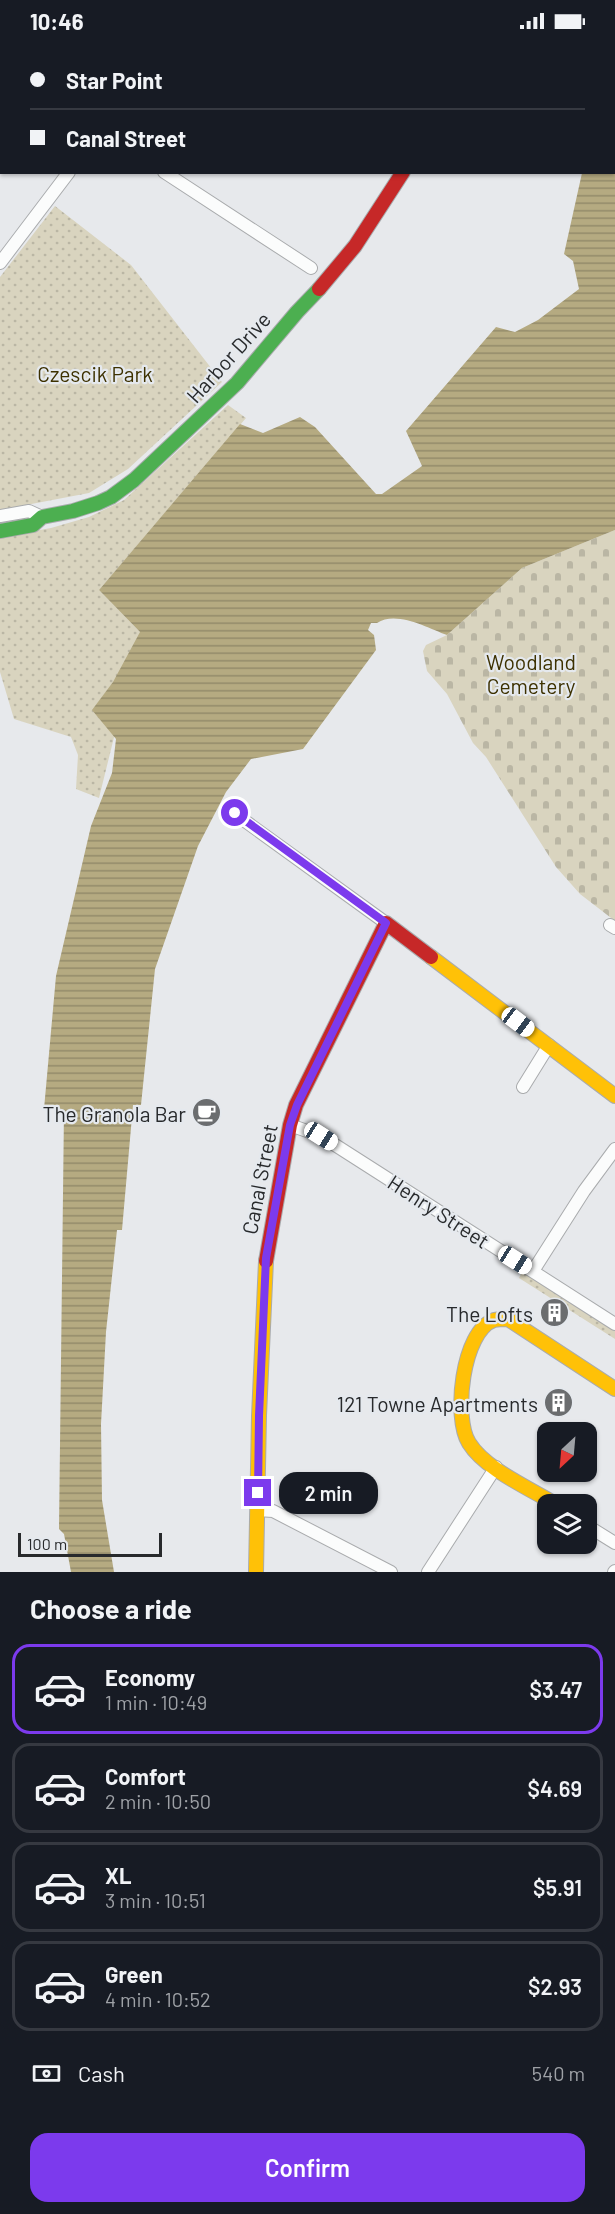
<!DOCTYPE html>
<meta charset="utf-8">
<style>
body{margin:0;font-family:Barlow,sans-serif;background:#20242c;color:#f1f3f6;height:100vh;display:flex;flex-direction:column;font-size:22px;white-space:nowrap}
*{box-sizing:border-box;margin:0}
p{font-size:20px;color:#9ea1a6}
.icon{flex:none;width:33px;height:33px;fill:none;stroke:currentColor;stroke-width:2;stroke-linecap:round;stroke-linejoin:round}
.map{position:relative;height:1530px;overflow:hidden}
.panel{display:flex;flex-direction:column;background:#171b24;flex:1}
.panel>*{flex:none}
.hud{position:absolute;left:0px;top:0px;width:615px;height:132px;box-shadow:0 2px 4px #0004;display:grid;align-content:center;height:132px;padding:0 30px;background:#171b24}
.needle{width:39px;rotate:206deg}
.fabs{position:absolute;left:537px;top:1380px;display:grid;gap:12px}
.fabs a{display:grid;place-items:center;width:60px;height:60px;border-radius:12px;background:#171b24;box-shadow:0 2px 4px #0004;font-size:30px}
.scale{position:absolute;left:18px;bottom:15px;width:144px;box-sizing:border-box;padding-left:6px;border:3px solid #282a2c;border-top:0;font-size:16px;line-height:21px;white-space:nowrap;color:#282a2c;-webkit-text-stroke:4px #e5e9ee;paint-order:stroke}
.end{position:absolute;width:27px;height:27px;margin:-14px;border:8px solid #7c3aed;background:#fff;box-shadow:0 0 0 3px #fff}
.from{border-radius:50%}
.bubble{position:absolute;height:42px;border-radius:18px;background:#171b24;box-shadow:0 2px 4px #0004;font-size:20px;font-weight:600;line-height:42px;text-align:center}
.car{position:absolute;width:18px;height:36px;margin:-18px -9px;border-radius:8px;box-shadow:0 0 4px 2px #0007;background:linear-gradient(#fff 24%,#345 0 40%,#fff 0 76%,#345 0 86%,#fff 0)}
.hud b{display:flex;align-items:center;gap:21px;height:57px;font-size:22px}
.hud b+b{border-top:2px solid #363941}
.hud i{width:15px;height:15px;background:#f1f3f6}
ul{padding:0;list-style:none}
li{display:flex;align-items:center;gap:18px;height:90px;margin:0 12px 9px;padding:0 18px;border:3px solid #363941;border-radius:18px}
li div{flex:1}
li b{display:block;font-size:22px}
li em{font-style:normal;font-weight:600}
li.selected{border-color:#7c3aed}
li>.icon{width:54px;height:54px;stroke-width:1.5}
h2{padding:0 30px;font-size:27px;line-height:72px}
.pay{display:flex;align-items:center;gap:15px;height:66px;padding:0 30px;font-size:22px}
.pay p{margin-inline-start:auto}
.cta{display:flex;gap:12px;margin-top:auto;padding:12px 30px}
.cta a{flex:1;height:69px;border-radius:18px;background:#7c3aed;color:#fff;font-size:24px;font-weight:600;line-height:69px;text-align:center}
.status{display:flex;justify-content:space-between;align-items:center;height:42px;padding:0 30px;background:#171b24;direction:ltr}
.status svg{height:16px;fill:currentColor}
.map>svg:first-child{display:block}
.grass{fill:url(#grass-dots)}
.cemetery{fill:url(#cemetery-stones)}
.water{fill:url(#water-rules)}
.lines{fill:none;stroke-linecap:round;stroke-linejoin:round}
.street-casing{stroke:#a9abad;stroke-width:14}
.fast-casing{stroke:#a9abad;stroke-width:16}
.slow-casing{stroke:#a9abad;stroke-width:16}
.jam-casing{stroke:#a9abad;stroke-width:16}
.street{stroke:#fbfcfc;stroke-width:12}
.fast{stroke:#4caf50;stroke-width:14}
.slow{stroke:#ffc107;stroke-width:14}
.jam{stroke:#c62828;stroke-width:14}
.route{stroke:#7c3aed;stroke-width:8}
.labels{text-anchor:middle;dominant-baseline:central;stroke-width:4.5;stroke-linejoin:round;paint-order:stroke}
.street-label{font-size:21px;fill:#282a2c;stroke:#e5e9ee}
.park-label{font-size:21px;fill:#3d3100;stroke:#e5e9ee}
.poi-label{font-size:21px;fill:#282a2c;stroke:#e5e9ee;text-anchor:end}
</style>
<div class="status"><b>10:46</b><svg viewBox="0 0 49 12"><path d="M0 12V9h3v3zM5 12V6h3v6zM10 12V3h3v9zM15 12V0h3v12zM26 1h20v11H26zM47 4h2v5h-2z"/></svg></div>
<div class="map">
<svg width="615" height="1530" viewBox="0 0 615 1530">
<defs>
<pattern id="grass-dots" width="8" height="8" patternUnits="userSpaceOnUse" patternTransform="scale(1.5)"><rect width="8" height="8" fill="#d9d4bf"/><path d="M2 2h.1M6 6h.1" fill="none" stroke="#bab6a4" stroke-width="1.8" stroke-linecap="round"/></pattern>
<pattern id="cemetery-stones" width="16" height="16" patternUnits="userSpaceOnUse" patternTransform="scale(1.5)"><rect width="16" height="16" fill="#d9d4bf"/><path d="M2 7V4a2 2 0 0 1 4 0v3zM10 15v-3a2 2 0 0 1 4 0v3z" fill="#bab6a4"/></pattern>
<pattern id="water-rules" width="6" height="5" patternUnits="userSpaceOnUse" patternTransform="scale(1.5)"><rect width="6" height="5" fill="#b5aa81"/><path d="M0 2.5h6" fill="none" stroke="#938b6a"/></pattern>
</defs>
<rect width="100%" height="100%" fill="#e7e9ec"/>
<path class="grass" d="M55 164 131 223 222 340 128 427 89 451 0 468V235Z
M228 363 246 376 99 548 140 590 99 756 76 747 78 713 71 695 14 677 0 630V495L51 486 89 475 124 458Z
M522 1230 615 1289V1297L519 1236Z"/>
<path class="cemetery" d="M615 488V879L580 852 556 825 486 715 473 701 447 652 427 629 423 609 426 603 447 593 522 526Z"/>
<path class="water" d="M611 0H615V488L522 526 447 593C428 586 396 568 377 581H371L368 588 374 593 376 608 303 707 251 717 226 750 198 804 155 927 141 1063H133L122 1188H117L106 1290 101 1382 102 1458 114 1530H71L64 1492 59 1487 64 1068 44 1067 56 934 91 784 112 731 116 697 92 668 113 640 140 590 99 548 240 382 263 391 300 375 315 385 376 452H382L422 424 406 389 496 285 515 290 538 278 579 247 573 219 564 212 582 131 614 130V2Z"/>
<g class="lines">
<defs>
<path id="street" d="M41 0 43 2
M246 0 249 2
M163 2 164 0
M338 2 339 0
M486 2 487 0
M164 130 311 226
M0 221 69 130
M0 474 29 469 42 475
M227 766 386 881
M610 883 615 886
M523 1045 549 1003
M290 1083 321 1094 615 1282
M533 1229 584 1149 615 1107
M257 1468 273 1469 391 1530
M586 1483 615 1501
M428 1530 496 1425
M614 1530 615 1529"/>
<path id="fast" d="M0 489 33 483 42 475 73 469 98 461 111 455 134 438 237 341 297 270 319 247"/>
<path id="slow" d="M431 915 615 1054
M555 1462C529 1446 485 1427 469 1401 453 1376 462 1289 494 1278 498 1277 504 1277 508 1277L615 1347
M256 1530 259 1374 266 1219"/>
<path id="jam" d="M319 247 355 204 403 130
M266 1219 290 1083 296 1063 386 881 431 915"/>
</defs>
<use href="#street" class="street-casing"/>
<use href="#fast" class="fast-casing"/>
<use href="#slow" class="slow-casing"/>
<use href="#jam" class="jam-casing"/>
<use href="#street" class="street"/>
<use href="#fast" class="fast"/>
<use href="#slow" class="slow"/>
<use href="#jam" class="jam"/>
</g>
<g class="lines">
<path class="route" d="M235 771 386 881 297 1063 290 1083 266 1216 259 1374 258 1451"/>
</g>
<defs>
<symbol id="cafe-disc" viewBox="-11 -11 22 22"><circle r="9.5" fill="#6b6d6f" stroke="#e5e9ee"/><path d="M-5.5-4.5H6V0H3Q3 3.5 0 3.5H-2.5Q-5.5 3.5-5.5 0ZM3-3.2v2h1.7v-2ZM-6 4.5H4V6H-6Z" fill="#fff"/></symbol>
<symbol id="building-disc" viewBox="-11 -11 22 22"><circle r="9.5" fill="#6b6d6f" stroke="#e5e9ee"/><path d="M-4-6H4V6H1V3H-1V6H-4ZM-2.5-4.3h1.7v1.8h-1.7ZM.8-4.3h1.7v1.8H.8ZM-2.5-1h1.7V.8h-1.7ZM.8-1h1.7V.8H.8Z" fill="#fff"/></symbol>
</defs>
<g fill-rule="evenodd">
<use href="#cafe-disc" x="190" y="1054" width="33" height="33"/>
<use href="#building-disc" x="538" y="1254" width="33" height="33"/>
<use href="#building-disc" x="542" y="1344" width="33" height="33"/>
</g>
<g class="labels">
<g class="street-label">
<text transform="translate(228 315) rotate(-48)">Harbor Drive</text>
<text transform="translate(259 1137) rotate(-79)">Canal Street</text>
<text transform="translate(439 1169) rotate(33)">Henry Street</text>
</g>
<g class="park-label">
<text x="95" y="331">Czescik Park</text>
<text x="531" y="619">Woodland<tspan x="531" dy="24">Cemetery</tspan></text>
</g>
<g class="poi-label">
<text x="186" y="1071">The Granola Bar</text>
<text x="533" y="1271">The Lofts</text>
<text x="538" y="1361">121 Towne Apartments</text>
</g>
</g>
</svg>
<div class="fabs">
<a><svg class="needle" viewBox="-14 -14 28 28"><path d="M0-13l5 13h-10z" fill="#e53935"/><path d="M0 13l5-13h-10z" fill="#9ea1a6"/></svg></a>
<a><svg class="icon" aria-label="layers" viewBox="0 0 24 24"><path d="M12 4l9 5-9 5-9-5zM3 14l9 5 9-5"/></svg></a>
</div>
<div class="scale">100 m</div>
<i class="end from" style="left:235px;top:771px"></i>
<i class="end" style="left:258px;top:1451px"></i>
<div class="bubble" style="left:279px;top:1430px;width:99px">2 min</div>
<i class="car" style="left:518px;top:980px;rotate:127deg"></i>
<i class="car" style="left:321px;top:1094px;rotate:122deg"></i>
<i class="car" style="left:515px;top:1218px;rotate:122deg"></i>
<div class="hud">
<b><i class="from"></i>Star Point</b>
<b><i></i>Canal Street</b>
</div>
</div>
<section class="panel">
<h2>Choose a ride</h2>
<ul>
<li class="selected"><svg class="icon" aria-label="car" viewBox="0 0 24 24"><path d="M5 17H2v-5l4-1 3-4h7l3 4 3 1v5h-3M9 17h6M6 11h13"/><circle cx="7" cy="17" r="2"/><circle cx="17" cy="17" r="2"/></svg><div><b>Economy</b><p>1 min · 10:49</p></div><em>$3.47</em></li>
<li><svg class="icon" aria-label="car" viewBox="0 0 24 24"><path d="M5 17H2v-5l4-1 3-4h7l3 4 3 1v5h-3M9 17h6M6 11h13"/><circle cx="7" cy="17" r="2"/><circle cx="17" cy="17" r="2"/></svg><div><b>Comfort</b><p>2 min · 10:50</p></div><em>$4.69</em></li>
<li><svg class="icon" aria-label="car" viewBox="0 0 24 24"><path d="M5 17H2v-5l4-1 3-4h7l3 4 3 1v5h-3M9 17h6M6 11h13"/><circle cx="7" cy="17" r="2"/><circle cx="17" cy="17" r="2"/></svg><div><b>XL</b><p>3 min · 10:51</p></div><em>$5.91</em></li>
<li><svg class="icon" aria-label="car" viewBox="0 0 24 24"><path d="M5 17H2v-5l4-1 3-4h7l3 4 3 1v5h-3M9 17h6M6 11h13"/><circle cx="7" cy="17" r="2"/><circle cx="17" cy="17" r="2"/></svg><div><b>Green</b><p>4 min · 10:52</p></div><em>$2.93</em></li>
</ul>
<div class="pay"><svg class="icon" aria-label="cash" viewBox="0 0 24 24"><path d="M3 7h18v10H3z"/><circle cx="12" cy="12" r="2"/></svg>Cash<p>540 m</p></div>
<div class="cta"><a>Confirm</a></div>
</section>
